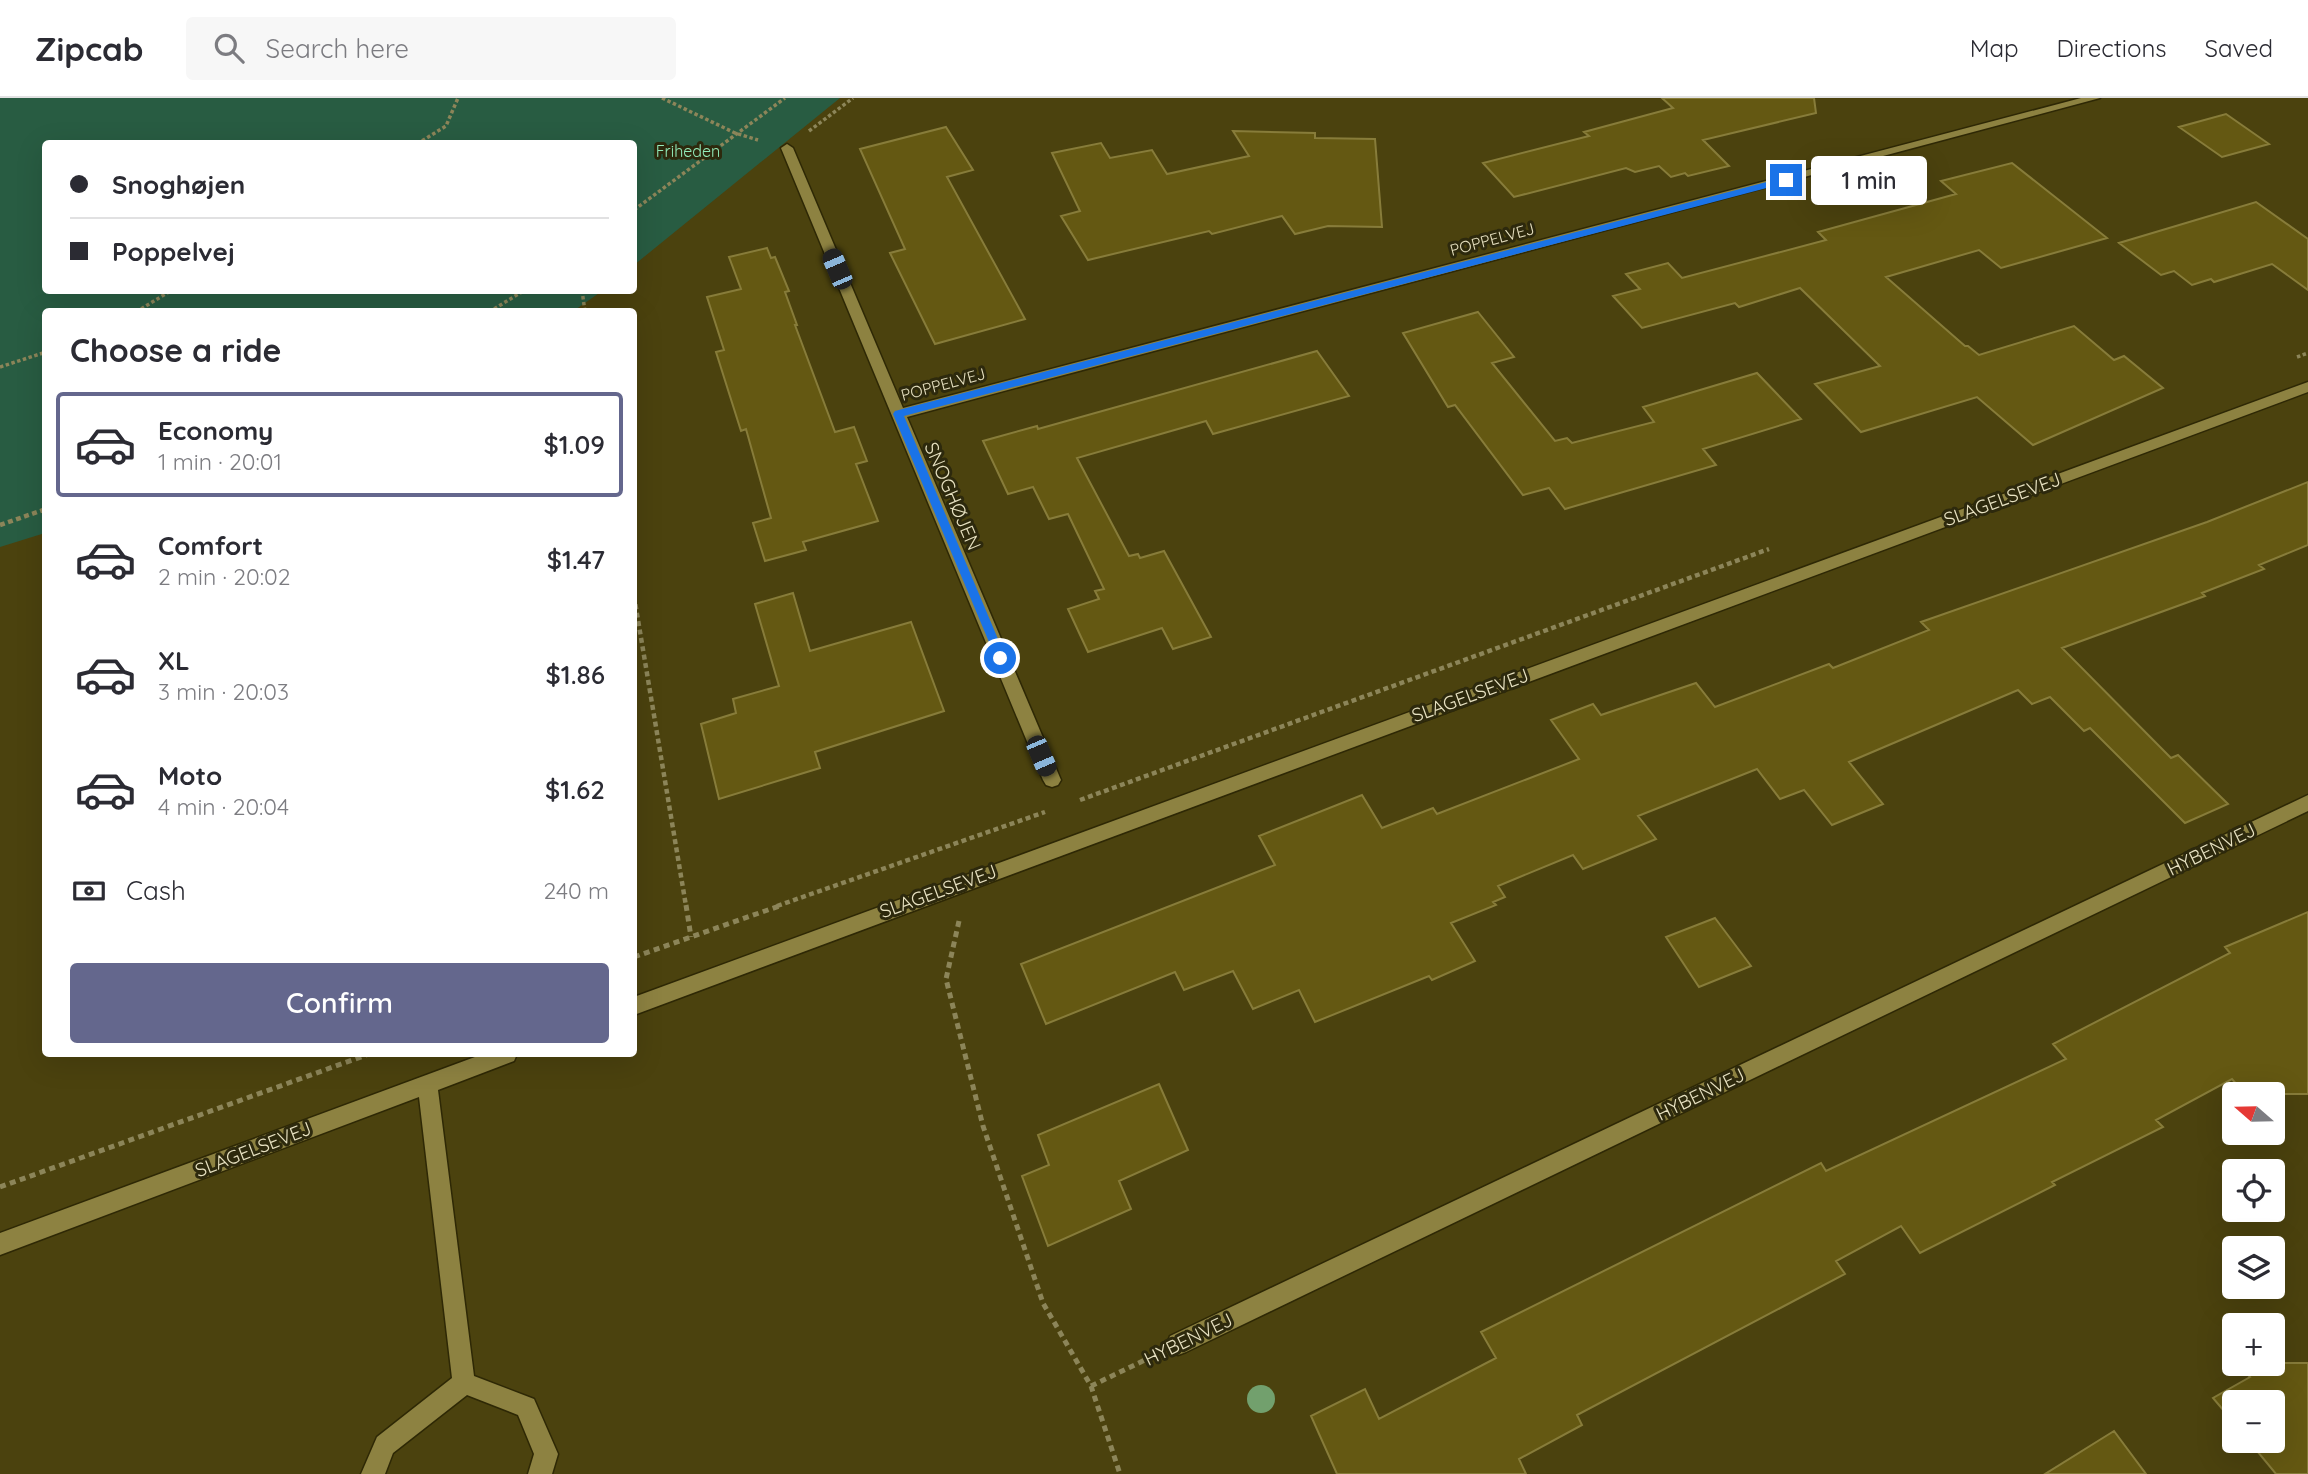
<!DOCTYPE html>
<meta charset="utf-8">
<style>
body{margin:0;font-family:Quicksand,sans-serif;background:#f7f7f7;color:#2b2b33;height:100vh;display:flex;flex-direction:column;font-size:26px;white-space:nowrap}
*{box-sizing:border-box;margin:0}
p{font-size:23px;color:#7c7c81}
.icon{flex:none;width:38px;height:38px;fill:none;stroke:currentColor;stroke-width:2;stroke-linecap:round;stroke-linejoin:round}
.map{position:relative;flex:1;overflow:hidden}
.details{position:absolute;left:42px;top:210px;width:595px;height:749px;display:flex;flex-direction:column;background:#fff;border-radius:7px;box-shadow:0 7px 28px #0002}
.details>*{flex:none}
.hud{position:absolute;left:42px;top:42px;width:595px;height:154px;border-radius:7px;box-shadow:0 7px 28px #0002;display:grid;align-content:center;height:154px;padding:0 28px;background:#fff}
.needle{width:46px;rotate:290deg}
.fabs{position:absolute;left:2222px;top:984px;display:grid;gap:14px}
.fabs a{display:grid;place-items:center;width:63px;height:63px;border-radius:7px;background:#fff;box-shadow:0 7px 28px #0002;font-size:35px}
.end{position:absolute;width:32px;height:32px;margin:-16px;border:9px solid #1a73e8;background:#fff;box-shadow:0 0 0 4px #fff}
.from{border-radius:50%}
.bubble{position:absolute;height:49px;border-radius:7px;background:#fff;box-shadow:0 7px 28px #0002;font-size:23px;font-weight:600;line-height:49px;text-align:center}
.car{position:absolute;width:21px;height:42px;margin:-21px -10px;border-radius:9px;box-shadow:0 0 5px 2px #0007;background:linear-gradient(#222 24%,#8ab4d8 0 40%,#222 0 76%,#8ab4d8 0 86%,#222 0)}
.hud b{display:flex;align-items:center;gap:24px;height:66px;font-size:26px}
.hud b+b{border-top:2px solid #e1e1e2}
.hud i{width:18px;height:18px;background:#2b2b33}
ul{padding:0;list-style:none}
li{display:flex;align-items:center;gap:21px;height:105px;margin:0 14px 10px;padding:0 14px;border:4px solid transparent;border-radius:7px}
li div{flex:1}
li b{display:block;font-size:26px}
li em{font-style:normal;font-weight:600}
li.selected{border-color:#64678d}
li>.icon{width:63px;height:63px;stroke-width:1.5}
h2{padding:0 28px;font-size:32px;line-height:84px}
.pay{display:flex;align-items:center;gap:18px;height:77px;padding:0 28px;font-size:26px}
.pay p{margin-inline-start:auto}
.cta{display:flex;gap:14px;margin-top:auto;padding:14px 28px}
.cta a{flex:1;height:80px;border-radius:7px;background:#64678d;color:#fff;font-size:28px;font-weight:600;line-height:80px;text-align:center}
header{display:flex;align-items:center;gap:42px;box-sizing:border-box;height:98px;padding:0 35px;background:#fff;border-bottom:2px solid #e1e1e2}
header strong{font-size:33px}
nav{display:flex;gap:38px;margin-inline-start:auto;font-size:24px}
.search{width:490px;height:63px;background:#f7f7f7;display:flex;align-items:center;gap:18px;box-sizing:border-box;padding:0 24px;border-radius:7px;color:#7c7c81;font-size:26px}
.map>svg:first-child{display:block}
.green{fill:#285c42}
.building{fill:#645812;stroke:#877c3a;stroke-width:2}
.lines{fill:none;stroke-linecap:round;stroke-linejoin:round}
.minor-casing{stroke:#2e2805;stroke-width:3}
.path-far2{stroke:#8c8559;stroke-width:3.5;stroke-dasharray:3.5 2.5;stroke-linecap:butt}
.path-far1{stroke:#8c8559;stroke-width:4.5;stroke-dasharray:5 3.5;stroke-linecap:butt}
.path{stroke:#8c8559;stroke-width:5;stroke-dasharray:6 4.5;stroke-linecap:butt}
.minor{fill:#8d8241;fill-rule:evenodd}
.tree{fill:#72a06d}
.route{fill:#1a73e8}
.labels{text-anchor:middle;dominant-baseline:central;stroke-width:6;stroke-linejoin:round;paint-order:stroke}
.far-park-label{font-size:16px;fill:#92ecbb;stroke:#2d290d}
.far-street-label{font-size:16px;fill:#e8e2c2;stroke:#2d290d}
.street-label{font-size:19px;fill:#e8e2c2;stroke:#2d290d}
</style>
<header>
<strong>Zipcab</strong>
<div class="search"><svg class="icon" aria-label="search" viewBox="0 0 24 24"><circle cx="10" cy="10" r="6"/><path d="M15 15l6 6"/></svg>Search here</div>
<nav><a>Map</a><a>Directions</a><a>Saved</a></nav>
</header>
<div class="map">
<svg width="2308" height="1376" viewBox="0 0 2308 1376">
<rect width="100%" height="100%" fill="#4b420e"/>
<path class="green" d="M0 0H840L634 167V46H46V192L602 193 572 214H46L45 435 0 449Z"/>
<path class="building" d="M1662 0H1814L1816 15 1703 42 1729 68 1688 78 1685 75 1671 79 1659 68 1635 74 1626 70 1514 99 1483 65 1589 38 1584 34 1673 10Z
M2226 16 2269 46 2222 59 2179 29Z
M946 29 973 72 947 79 1025 221 935 246 890 155 905 151 860 51Z
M1233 33 1315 35V40L1375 41 1382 129 1328 128 1295 136 1282 118 1212 136 1209 133 1088 162 1061 118 1080 113 1052 55 1101 45 1110 60 1152 52 1167 76 1249 58Z
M2012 65 2107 140 2001 170 1979 152 1886 179 1965 248H1968L1979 257 2074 228 2114 262 2124 258 2163 290 2033 347 1977 299 1861 334 1815 286 1880 268 1800 190 1739 209 1735 205 1642 230 1613 198 1640 191 1626 176 1668 165 1682 180 1826 142 1818 134 1956 96 1941 83Z
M2256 104 2308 141V192L2272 166 2214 184 2211 181 2192 187 2174 173 2161 177 2119 145Z
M767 150 771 160 775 159 789 193 785 194 797 227H795L835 334 854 329 867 363 856 366 878 423 803 444 806 452 765 463 753 425 771 420 746 331 741 333 716 254 724 252 707 199 741 191 729 159Z
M1478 214 1514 259 1492 265 1555 343 1567 340 1572 345 1654 324 1643 309 1757 275 1801 321 1703 351 1716 367 1565 411 1549 390 1523 397 1455 307 1448 309 1403 235Z
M1317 253 1349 298 1213 336 1206 323 1077 360 1129 458 1138 456 1140 460 1164 453 1211 539 1173 551 1162 530 1088 554 1068 511 1099 501 1095 493 1104 491 1068 416 1049 421 1033 389 1008 396 983 343 1037 328 1038 331Z
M2308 384V447L2259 467 2264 471 2202 495 2205 498 2062 550 2171 660 2178 657 2228 706 2185 725 2090 630 2084 633 2050 599 2032 606 2018 592 1849 664 1883 706 1832 727 1804 692 1780 701 1757 671 1638 718 1656 741 1583 771 1573 757 1498 788 1505 799 1493 804 1496 807 1451 825 1475 863 1432 882 1429 878 1315 924 1299 892 1253 911 1233 873 1184 892 1175 874 1046 926 1021 866 1275 767 1259 738 1362 697 1382 730 1433 710 1437 716 1579 661 1551 622 1593 606 1601 617 1696 585 1715 609 1829 566 1833 570 1929 532 1921 524 2207 424Z
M793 495 810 553 911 524 944 613 815 654 820 670 719 701 701 626 736 615 733 601 779 588 755 506Z
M2308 814V996H2245L2232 981 2156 1022 2163 1029 2052 1084 2055 1087 1920 1155 1901 1128 1836 1163 1845 1176 1577 1317 1582 1327 1519 1361 1526 1376H1337L1311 1318 1365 1291 1379 1321 1496 1260 1481 1234 1821 1065 1826 1073 2066 961 2053 946 2230 855 2225 849Z
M1715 820 1751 868 1699 889 1666 839Z
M1159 986 1188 1052 1119 1083 1131 1111 1048 1148 1022 1078 1049 1067 1038 1037Z
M2238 1265H2308V1376H2276L2248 1342H2273V1304H2235V1326L2213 1300 2250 1279Z
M2114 1333 2146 1376H2045Z"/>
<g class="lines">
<defs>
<path id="minor" d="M2081 0H2100L907 319 1061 682 1058 687 1052 689 1046 687 1043 682 781 50 787 46 793 50 903 310Z
M2308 284V294L634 917V899Z
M2308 697V713L1186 1254 1178 1257 1170 1254 1167 1246 1170 1238Z
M483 956H517L514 963 438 992 474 1278 534 1301 558 1356 552 1376H528L534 1356 518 1317 467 1297 393 1355 385 1376H361L377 1339 452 1280 419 999 0 1157V1135Z"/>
</defs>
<use href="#minor" class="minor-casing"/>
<path class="path-far2" d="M662 0 735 35 758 42
M809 33 853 0
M417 46 446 28 458 0
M634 112 785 0
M582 192 585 214
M136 214 172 192
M489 214 525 192
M2297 259 2308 255
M0 269 46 254"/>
<path class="path-far1" d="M0 427 46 411
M634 498 686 808
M1080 702 1769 451
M777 808 1045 714"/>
<path class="path" d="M686 807 691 839
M959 823 946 881 983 1028 1043 1205 1091 1288 1120 1376
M634 859 782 807
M0 1089 369 956
M1091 1288 1147 1261"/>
<use href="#minor" class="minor"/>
</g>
<circle class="tree" cx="1261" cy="1301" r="14"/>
<path class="route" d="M1786 79 1789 84 904 318 1006 560 1004 563H997L893 316 895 313Z"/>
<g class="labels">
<g class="far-park-label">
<text x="688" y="53">Friheden</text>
</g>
<g class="far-street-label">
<text transform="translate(1492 141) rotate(-15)">POPPELVEJ</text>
<text transform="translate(943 286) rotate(-15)">POPPELVEJ</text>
</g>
<g class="street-label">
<text transform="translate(953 398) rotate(67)">SNOGHØJEN</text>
<text transform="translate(2002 401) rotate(-20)">SLAGELSEVEJ</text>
<text transform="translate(1470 597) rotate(-20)">SLAGELSEVEJ</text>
<text transform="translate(2211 751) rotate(-26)">HYBENVEJ</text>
<text transform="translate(938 793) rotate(-20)">SLAGELSEVEJ</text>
<text transform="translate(1700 996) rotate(-26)">HYBENVEJ</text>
<text transform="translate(253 1051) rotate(-21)">SLAGELSEVEJ</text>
<text transform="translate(1188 1241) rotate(-26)">HYBENVEJ</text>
</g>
</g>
</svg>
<div class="fabs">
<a><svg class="needle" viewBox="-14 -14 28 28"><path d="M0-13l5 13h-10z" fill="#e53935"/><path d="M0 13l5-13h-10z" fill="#7c7c81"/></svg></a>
<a><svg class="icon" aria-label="locate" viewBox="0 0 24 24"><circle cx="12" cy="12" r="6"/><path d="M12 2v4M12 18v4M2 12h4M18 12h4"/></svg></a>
<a><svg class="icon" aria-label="layers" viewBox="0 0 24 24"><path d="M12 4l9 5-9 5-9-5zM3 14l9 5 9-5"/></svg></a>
<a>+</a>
<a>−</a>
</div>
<i class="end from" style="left:1000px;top:560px"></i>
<i class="end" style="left:1786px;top:82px"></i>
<div class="bubble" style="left:1811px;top:58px;width:116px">1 min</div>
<i class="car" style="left:837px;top:171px;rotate:337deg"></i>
<i class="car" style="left:1041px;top:658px;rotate:157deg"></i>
<div class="hud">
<b><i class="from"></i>Snoghøjen</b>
<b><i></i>Poppelvej</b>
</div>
<section class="details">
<h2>Choose a ride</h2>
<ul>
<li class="selected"><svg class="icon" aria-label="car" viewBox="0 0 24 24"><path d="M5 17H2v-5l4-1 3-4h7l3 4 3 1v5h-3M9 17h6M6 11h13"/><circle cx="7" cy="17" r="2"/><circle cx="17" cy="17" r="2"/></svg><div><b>Economy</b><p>1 min · 20:01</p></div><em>$1.09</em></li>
<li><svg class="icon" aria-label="car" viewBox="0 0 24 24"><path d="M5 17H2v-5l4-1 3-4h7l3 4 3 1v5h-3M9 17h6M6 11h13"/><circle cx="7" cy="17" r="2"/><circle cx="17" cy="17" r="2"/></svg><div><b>Comfort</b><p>2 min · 20:02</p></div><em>$1.47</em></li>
<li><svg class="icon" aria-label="car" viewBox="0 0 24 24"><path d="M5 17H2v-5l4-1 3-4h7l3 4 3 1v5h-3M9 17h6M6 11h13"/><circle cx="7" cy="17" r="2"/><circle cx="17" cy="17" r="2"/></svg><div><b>XL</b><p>3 min · 20:03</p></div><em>$1.86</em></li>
<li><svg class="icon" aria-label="car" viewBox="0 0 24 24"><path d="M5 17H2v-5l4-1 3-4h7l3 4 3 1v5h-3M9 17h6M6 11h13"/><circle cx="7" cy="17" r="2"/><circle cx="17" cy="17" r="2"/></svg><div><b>Moto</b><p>4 min · 20:04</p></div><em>$1.62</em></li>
</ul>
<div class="pay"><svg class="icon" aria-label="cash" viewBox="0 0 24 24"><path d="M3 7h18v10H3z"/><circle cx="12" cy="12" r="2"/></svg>Cash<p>240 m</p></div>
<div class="cta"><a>Confirm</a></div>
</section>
</div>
